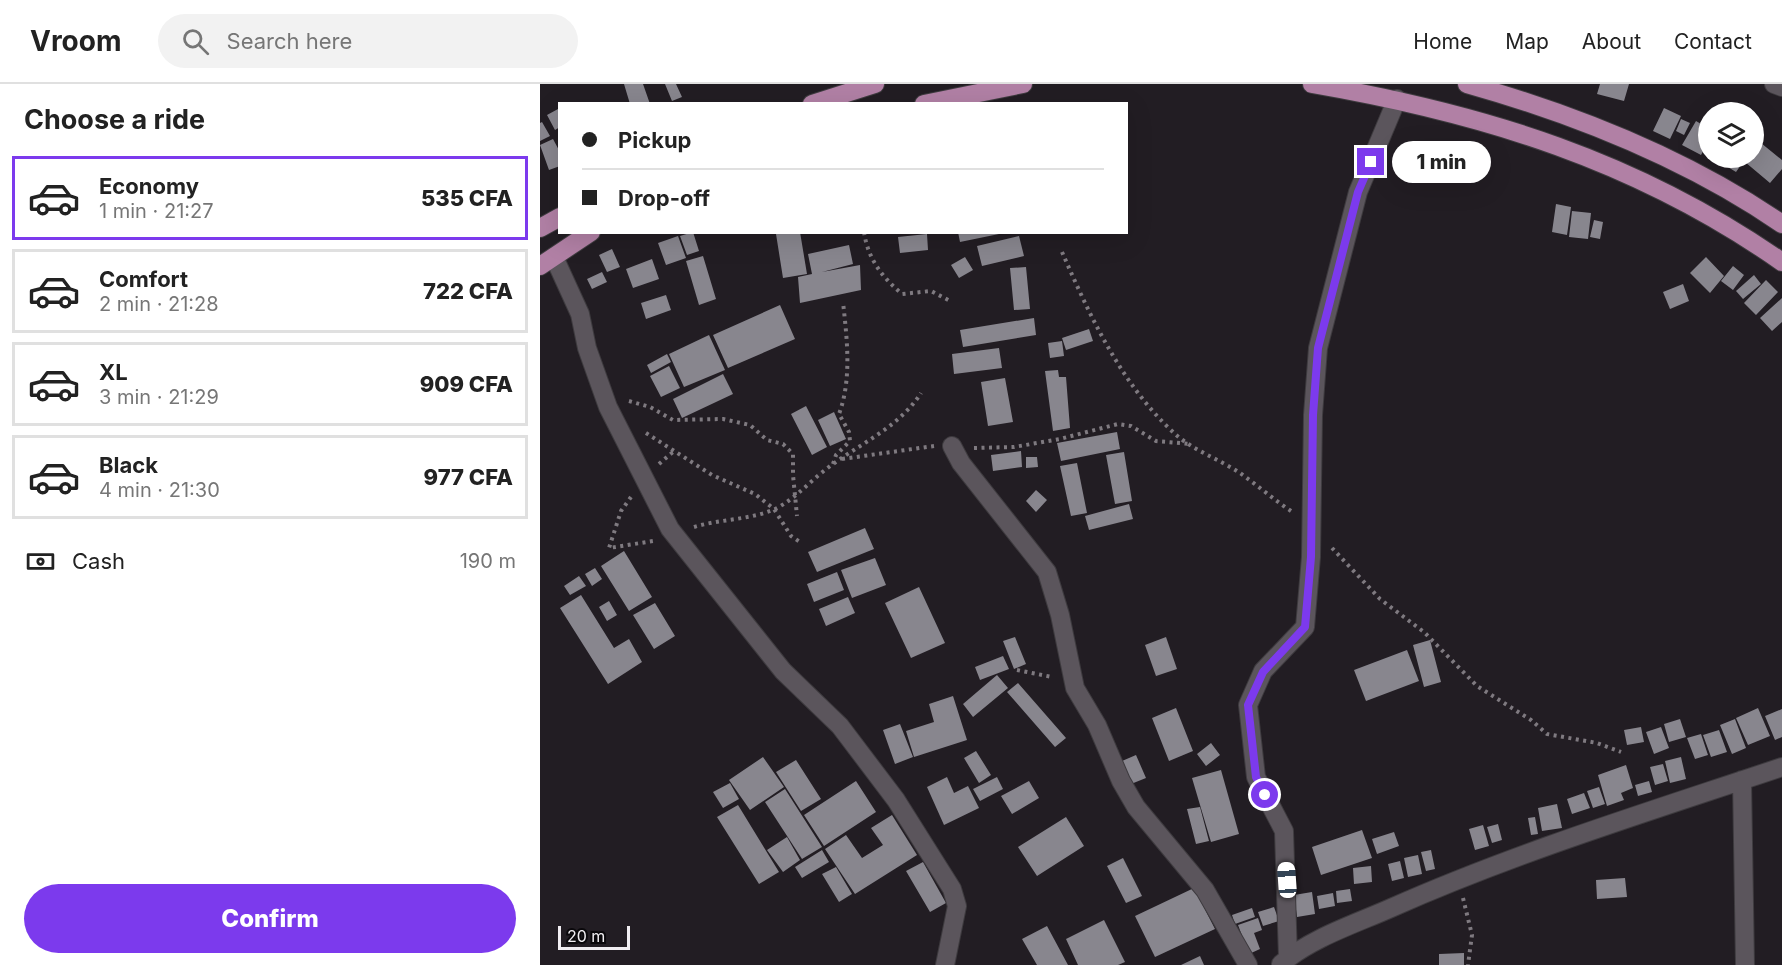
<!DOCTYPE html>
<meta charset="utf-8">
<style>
body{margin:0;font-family:Inter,sans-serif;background:#f2f2f2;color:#222;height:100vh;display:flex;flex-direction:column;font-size:22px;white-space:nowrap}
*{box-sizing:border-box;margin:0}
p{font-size:20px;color:#767676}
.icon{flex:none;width:33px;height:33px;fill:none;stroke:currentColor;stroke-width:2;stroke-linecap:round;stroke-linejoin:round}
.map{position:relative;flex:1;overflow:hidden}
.panel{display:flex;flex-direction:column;background:#fff;width:540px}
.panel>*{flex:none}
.banner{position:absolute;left:18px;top:18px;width:570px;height:132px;border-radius:0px;box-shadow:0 6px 24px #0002;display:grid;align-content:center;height:132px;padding:0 24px;background:#fff}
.tools{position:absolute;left:1158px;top:18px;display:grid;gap:12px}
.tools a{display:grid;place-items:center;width:66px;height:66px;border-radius:50%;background:#fff;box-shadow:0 6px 24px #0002;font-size:30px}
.scale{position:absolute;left:18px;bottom:15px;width:72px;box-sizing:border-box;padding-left:6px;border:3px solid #f1eef2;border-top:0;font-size:16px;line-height:21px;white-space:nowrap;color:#f1eef2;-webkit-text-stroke:4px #0a080b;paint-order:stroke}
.end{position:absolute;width:27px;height:27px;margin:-14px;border:8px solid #7c3aed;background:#fff;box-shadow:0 0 0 3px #fff}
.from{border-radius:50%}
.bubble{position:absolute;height:42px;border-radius:21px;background:#fff;box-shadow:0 6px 24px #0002;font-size:20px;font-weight:800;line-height:42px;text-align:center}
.car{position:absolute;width:18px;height:36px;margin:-18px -9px;border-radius:8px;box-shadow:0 0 4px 2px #0007;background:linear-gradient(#fff 24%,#345 0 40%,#fff 0 76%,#345 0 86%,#fff 0)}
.banner b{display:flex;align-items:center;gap:21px;height:57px;font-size:22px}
.banner b+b{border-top:2px solid #e0e0e0}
.banner i{width:15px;height:15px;background:#222}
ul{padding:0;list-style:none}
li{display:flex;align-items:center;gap:18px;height:84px;margin:0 12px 9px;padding:0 12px;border:3px solid #e0e0e0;border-radius:0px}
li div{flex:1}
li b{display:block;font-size:22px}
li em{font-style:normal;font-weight:800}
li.current{border-color:#7c3aed}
li>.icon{width:54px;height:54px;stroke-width:1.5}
h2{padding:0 24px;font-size:27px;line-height:72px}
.pay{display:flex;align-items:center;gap:15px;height:66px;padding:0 24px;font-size:22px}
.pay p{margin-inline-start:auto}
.action{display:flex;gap:12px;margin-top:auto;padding:12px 24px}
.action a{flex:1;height:69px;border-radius:36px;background:#7c3aed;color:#fff;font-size:24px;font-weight:800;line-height:69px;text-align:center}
header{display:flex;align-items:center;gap:36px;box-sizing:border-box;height:84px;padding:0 30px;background:#fff;border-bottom:2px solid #e0e0e0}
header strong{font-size:28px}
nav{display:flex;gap:33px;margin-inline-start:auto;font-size:21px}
.search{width:420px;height:54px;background:#f2f2f2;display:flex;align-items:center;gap:15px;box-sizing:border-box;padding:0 21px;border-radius:33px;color:#767676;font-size:22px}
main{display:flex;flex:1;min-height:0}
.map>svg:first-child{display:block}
.building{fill:#88868e}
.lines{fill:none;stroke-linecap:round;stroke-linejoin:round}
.minor-casing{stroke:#3e3b3f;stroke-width:20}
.major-casing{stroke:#3e3b3f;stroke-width:20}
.path{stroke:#7f7a80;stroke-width:4;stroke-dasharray:3 4.5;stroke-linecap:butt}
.minor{stroke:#5b555c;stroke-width:18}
.major{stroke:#b180a5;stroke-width:18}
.route{stroke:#7c3aed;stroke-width:8}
</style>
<header>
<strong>Vroom</strong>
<div class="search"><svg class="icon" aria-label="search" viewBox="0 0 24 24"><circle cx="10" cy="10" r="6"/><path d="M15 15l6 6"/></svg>Search here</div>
<nav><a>Home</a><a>Map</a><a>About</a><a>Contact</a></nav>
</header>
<main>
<section class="panel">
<h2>Choose a ride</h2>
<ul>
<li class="current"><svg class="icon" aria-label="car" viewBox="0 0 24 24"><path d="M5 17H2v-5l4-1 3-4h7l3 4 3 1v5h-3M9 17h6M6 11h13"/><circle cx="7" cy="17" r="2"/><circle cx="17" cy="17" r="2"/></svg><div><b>Economy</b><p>1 min · 21:27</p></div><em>535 CFA</em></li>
<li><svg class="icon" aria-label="car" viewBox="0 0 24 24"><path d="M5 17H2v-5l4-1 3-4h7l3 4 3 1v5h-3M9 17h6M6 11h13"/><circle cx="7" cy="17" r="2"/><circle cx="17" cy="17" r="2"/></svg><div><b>Comfort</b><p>2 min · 21:28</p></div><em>722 CFA</em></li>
<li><svg class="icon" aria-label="car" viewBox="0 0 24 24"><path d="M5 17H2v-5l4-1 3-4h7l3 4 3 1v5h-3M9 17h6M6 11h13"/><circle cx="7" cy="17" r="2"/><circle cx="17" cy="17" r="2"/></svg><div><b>XL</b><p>3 min · 21:29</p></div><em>909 CFA</em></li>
<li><svg class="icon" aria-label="car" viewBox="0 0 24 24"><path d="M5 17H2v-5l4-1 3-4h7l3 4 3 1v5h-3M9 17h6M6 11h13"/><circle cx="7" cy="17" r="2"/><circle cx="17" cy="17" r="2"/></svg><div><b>Black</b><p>4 min · 21:30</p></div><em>977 CFA</em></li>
</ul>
<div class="pay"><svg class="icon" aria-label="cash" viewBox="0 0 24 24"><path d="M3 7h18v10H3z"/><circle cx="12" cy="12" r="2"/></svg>Cash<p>190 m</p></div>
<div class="action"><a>Confirm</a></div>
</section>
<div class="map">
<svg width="1242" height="881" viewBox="0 0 1242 881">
<rect width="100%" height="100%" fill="#221d23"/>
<path class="building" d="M84 0H103L110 20H90Z
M125 0H136L142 13 132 17Z
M1060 0H1089L1084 17 1057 10Z
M1124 24 1141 32 1130 55 1113 47Z
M18 25 20 43 15 46 7 31Z
M1141 35 1150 39 1144 51 1136 47Z
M1156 37 1168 44V58L1161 71 1142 61Z
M2 38 10 52 0 57V39Z
M13 55 20 68V82L9 86 0 61Z
M1221 59 1242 76V85L1230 99 1205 78 1209 74H1214V68Z
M1173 74H1206L1196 88Z
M1016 120 1031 123 1027 151 1012 148Z
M1032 127 1051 129 1048 155 1029 153Z
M1054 136 1063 138 1060 155 1050 153Z
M153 148 159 167 147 171 140 152Z
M260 148 267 190 243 194 236 150Z
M418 148H459V150L420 158Z
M387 150 388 166 360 169 358 153Z
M138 152 146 174 126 181 118 159Z
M479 152 484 172 442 182 437 162Z
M309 161 313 180 282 188 320 181 321 206 260 219 258 193 272 190 268 170Z
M72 165 80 183 67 188 59 171Z
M163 172 176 215 159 221 146 177Z
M425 173 433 186 419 194 411 181Z
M1166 173 1184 192 1170 209 1150 189Z
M112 175 119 195 93 204 86 185Z
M1193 182 1204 191 1193 206 1181 197Z
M486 183 490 225 474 226 470 184Z
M62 188 67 198 52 205 47 195Z
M1214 191 1221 200 1203 215 1196 207Z
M1226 196 1238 208 1216 231 1204 219Z
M1143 200 1149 217 1130 225 1123 208Z
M126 211 131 226 106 235 101 219Z
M1242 214V238L1232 247 1220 234Z
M240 221 255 255 188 284 173 251Z
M494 234 496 251 423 263 420 246Z
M549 245 553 257 526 266 522 254Z
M169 251 185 286 144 303 129 270Z
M522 257 524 272 510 274 508 259Z
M459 264 462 284 414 290 412 270Z
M127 270 131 278 111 289 107 281Z
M129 282 140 304 121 313 110 292Z
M518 286 519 293H526L530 344 513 347 505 287Z
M183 290 193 310 142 334 133 315Z
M465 294 473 338 448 342 441 298Z
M266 322 287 363 272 371 251 330Z
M294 328 306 355 290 362 278 336Z
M577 348 580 365 521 377 517 359Z
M481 367 482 383 453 387 451 371Z
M584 368 592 417 575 420 566 371Z
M486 373H497L498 383 486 384Z
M537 379 547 429 531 432 520 382Z
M496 406 507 416 496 428 486 417Z
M589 420 593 435 549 446 545 432Z
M325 444 334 465 277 488 268 468Z
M84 467 112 513 89 527 61 482Z
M335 474 346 501 312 514 301 486Z
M55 484 62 495 52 502 45 490Z
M297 488 304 506 274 518 267 500Z
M39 492 46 502 30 511 24 502Z
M379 503 405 559 371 574 345 519Z
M41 511 74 564 89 555 102 578 68 600 20 524Z
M308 513 315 529 286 542 279 525Z
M69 517 77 531 67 537 59 523Z
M115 519 135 552 114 565 93 531Z
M475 553 486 580 474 585 463 557Z
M626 553 637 585 616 592 605 561Z
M890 556 901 598 884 603 873 561Z
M867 566 879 597 826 617 814 586Z
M463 572 469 585 440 596 435 583Z
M457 591 468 604 433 633 423 620Z
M478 599 526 654 515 663 467 608Z
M413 612 427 656 374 673 366 647 394 638 389 620Z
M636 624 653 667 629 677 612 634Z
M1218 624 1230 652 1208 661 1196 634Z
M1242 625V653L1235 656 1225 632Z
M1140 635 1146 653 1129 658 1124 640Z
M1195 635 1206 664 1192 670 1180 641Z
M360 640 373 673 355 680 343 646Z
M1101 643 1104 658 1087 661 1084 646Z
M1121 643 1129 664 1114 670 1106 648Z
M1179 646 1187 668 1171 673 1163 651Z
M1161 650 1168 671 1155 675 1147 654Z
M671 659 680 671 666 682 657 670Z
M436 667 451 691 439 699 424 674Z
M596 671 606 694 591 700 582 677Z
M223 673 244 703 210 726 189 696Z
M1141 673 1146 695 1130 699 1125 677Z
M256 676 281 715 261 727 236 688Z
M1123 680 1128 697 1115 701 1110 683Z
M1086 681 1093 704 1081 709 1084 716 1067 722 1058 691Z
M681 686 699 750 671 758 652 694Z
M407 693 414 709 428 702 439 724 404 741 387 703Z
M457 693 463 705 440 717 433 705Z
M316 697 336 728 284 762 264 731Z
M489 697 499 714 472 730 461 712Z
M1109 697 1112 708 1098 712 1095 701Z
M190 699 199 715 183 724 173 708Z
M1059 703 1065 720 1053 724 1047 707Z
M245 705 282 763 262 775 225 718Z
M1044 709 1050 724 1032 730 1027 715Z
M1017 720 1022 744 1002 747 998 724Z
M198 721 239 788 219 800 177 733Z
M660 723 669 757 656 760 647 725Z
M352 731 377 771 315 810 285 765 306 751 322 774 343 761 331 744Z
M526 733 544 762 497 792 478 763Z
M995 733 998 750 991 751 988 734Z
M958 740 962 756 952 759 947 743Z
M943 741 949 762 935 766 929 745Z
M822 746 832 774 781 791 772 763Z
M854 748 859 762 837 770 832 755Z
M247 753 260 776 243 788 227 766Z
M282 766 289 778 262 794 255 783Z
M891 766 895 785 886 787 881 768Z
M878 771 882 790 868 793 864 774Z
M583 774 602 812 586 819 567 782Z
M860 777 864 794 852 797 848 780Z
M383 778 406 819 390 828 366 787Z
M831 782 832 798 814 800 813 784Z
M296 783 312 810 299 818 282 790Z
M1085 794 1087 813 1057 815 1056 796Z
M654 804 675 845 615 873 595 832Z
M810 805 812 817 797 819 796 807Z
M772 808 775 830 757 833 754 811Z
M793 809 795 822 779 825 777 812Z
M734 823 739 837 723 842 718 828Z
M712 824 715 833 695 840 692 831Z
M718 834 722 846 714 849 720 865 709 870 698 841Z
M564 836 585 878 578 881H538L526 855Z
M507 842 528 881H497L482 855Z
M924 869V881H899V870Z
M660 872 664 881H641Z"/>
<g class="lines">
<defs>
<path id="minor" d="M1234 0 1242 3
M14 173 40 230 47 264 68 323 130 445 243 587 300 642 356 716 412 805 417 822 405 881
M412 362 421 379 507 488 520 531 535 604 557 641 581 697 596 723 665 806 708 881
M1202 696 1205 881
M748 874 744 747 716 693 708 621 723 587 765 543 771 473 773 331 778 264 818 108 857 15
M741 880C771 854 815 840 851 824 977 768 1111 727 1242 683"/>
<path id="major" d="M772 0C945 30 1097 77 1242 178
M927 0C1037 31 1147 75 1242 140
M272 20 335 0
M384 20 483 0
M0 144 20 133
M0 182 51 148"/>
</defs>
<use href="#minor" class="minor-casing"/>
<use href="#major" class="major-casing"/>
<path class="path" d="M324 148C328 175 342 193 362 210L391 207 412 218
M522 168C550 232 581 300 634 349 652 366 679 375 700 389 717 401 733 415 751 427
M89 317 110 323 133 336 183 335 210 341 227 356 243 360 253 370V391L257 432
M106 349 172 391 215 410 234 425 251 452 260 458
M434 364 474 363 520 355 578 340 591 342 616 357 651 360
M302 375 394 362
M119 380 134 367
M293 380 296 371 310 357 309 348 299 330C312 295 307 255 303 218
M91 413 81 427 69 464 113 457
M154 443C180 435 210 436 235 425 255 415 268 399 285 386 318 360 358 345 381 309
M792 464 840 515 884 548 937 602 991 636 1007 650 1057 659 1081 668
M477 586 512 593
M923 814 932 851 928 881"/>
<use href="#minor" class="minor"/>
<use href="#major" class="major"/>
</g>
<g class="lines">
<path class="route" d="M725 711 716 693 708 621 723 588 765 543 771 473 773 331 778 264 818 108 831 78"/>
</g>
</svg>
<div class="tools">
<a><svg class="icon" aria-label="layers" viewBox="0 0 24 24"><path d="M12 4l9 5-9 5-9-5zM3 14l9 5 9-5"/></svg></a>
</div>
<div class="scale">20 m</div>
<i class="end from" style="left:725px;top:711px"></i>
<i class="end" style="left:831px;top:78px"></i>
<div class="bubble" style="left:852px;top:57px;width:99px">1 min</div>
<i class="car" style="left:747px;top:796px;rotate:356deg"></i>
<div class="banner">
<b><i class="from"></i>Pickup</b>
<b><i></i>Drop-off</b>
</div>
</div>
</main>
